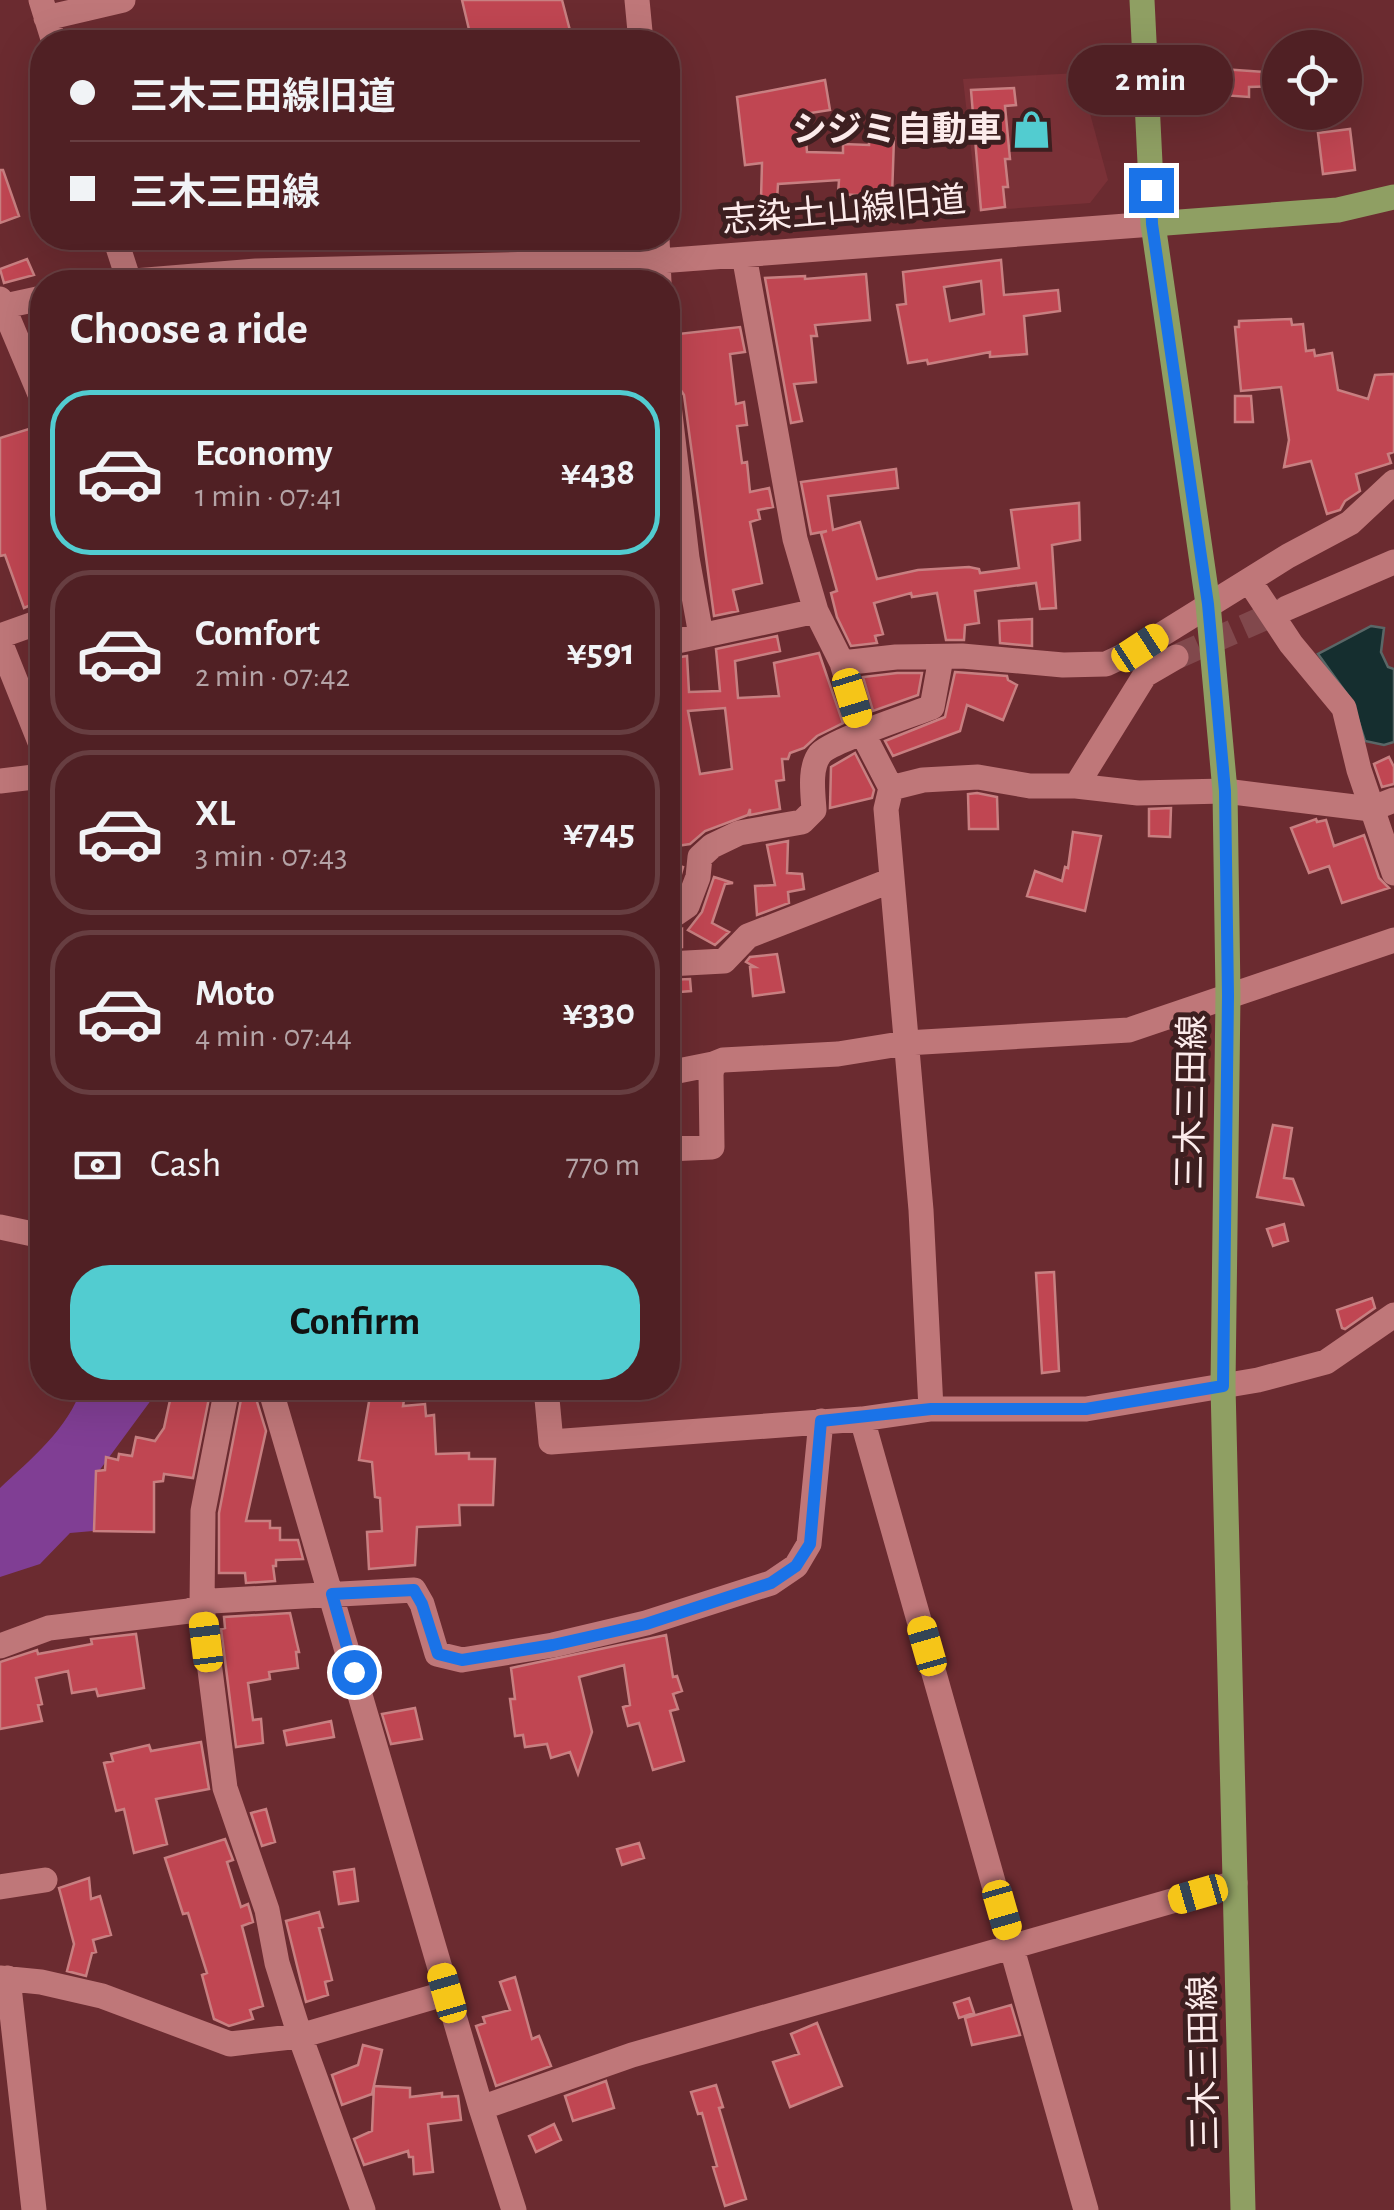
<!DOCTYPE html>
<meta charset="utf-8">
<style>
body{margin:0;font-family:"Alegreya Sans","Noto Sans JP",sans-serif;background:#56282c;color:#f1f3f6;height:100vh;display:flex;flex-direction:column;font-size:38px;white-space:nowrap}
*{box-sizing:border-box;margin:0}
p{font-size:32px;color:#b4a3a6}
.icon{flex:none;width:55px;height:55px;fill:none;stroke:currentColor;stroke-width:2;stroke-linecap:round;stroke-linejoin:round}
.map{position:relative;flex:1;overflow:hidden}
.sheet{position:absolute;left:30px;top:270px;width:650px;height:1130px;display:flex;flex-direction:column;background:#502024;border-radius:40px;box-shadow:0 10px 40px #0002,0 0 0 2px #673e41}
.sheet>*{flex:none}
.top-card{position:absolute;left:30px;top:30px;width:650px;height:220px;border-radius:40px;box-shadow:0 10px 40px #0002,0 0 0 2px #673e41;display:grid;align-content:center;height:220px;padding:0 40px;background:#502024}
.fabs{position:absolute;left:1262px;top:30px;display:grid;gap:20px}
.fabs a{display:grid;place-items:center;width:100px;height:100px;border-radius:50%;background:#502024;box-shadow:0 10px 40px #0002,0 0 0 2px #673e41;font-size:50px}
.end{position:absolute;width:45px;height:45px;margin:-22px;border:12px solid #1a73e8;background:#fff;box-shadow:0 0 0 5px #fff}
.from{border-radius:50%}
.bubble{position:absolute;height:70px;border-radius:35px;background:#502024;box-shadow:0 10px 40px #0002,0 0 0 2px #673e41;font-size:32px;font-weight:700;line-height:70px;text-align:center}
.car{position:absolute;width:30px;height:60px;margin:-30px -15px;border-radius:12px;box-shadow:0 0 8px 2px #0007;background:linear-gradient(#f5c518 24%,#345 0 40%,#f5c518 0 76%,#345 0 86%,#f5c518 0)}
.top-card b{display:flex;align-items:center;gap:35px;height:95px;font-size:38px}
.top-card b+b{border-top:2px solid #673e41}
.top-card i{width:25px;height:25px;background:#f1f3f6}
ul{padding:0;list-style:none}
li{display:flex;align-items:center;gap:30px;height:165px;margin:0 20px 15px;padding:0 20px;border:5px solid #673e41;border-radius:40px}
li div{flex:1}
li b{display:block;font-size:38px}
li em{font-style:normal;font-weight:700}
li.active{border-color:#52ccd0}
li>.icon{width:90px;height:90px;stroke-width:1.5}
h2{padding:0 40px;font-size:45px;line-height:120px}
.pay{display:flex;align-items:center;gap:25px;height:110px;padding:0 40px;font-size:38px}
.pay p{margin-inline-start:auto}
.primary-button{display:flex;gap:20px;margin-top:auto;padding:20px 40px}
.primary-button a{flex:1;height:115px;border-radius:40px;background:#52ccd0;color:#111;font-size:40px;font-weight:700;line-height:115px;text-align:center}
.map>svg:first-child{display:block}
.built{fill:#7a3137}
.green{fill:#803e94}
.water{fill:#152e2f;stroke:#5a6767;stroke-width:2.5}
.building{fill:#c04652;stroke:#c87f81;stroke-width:2.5;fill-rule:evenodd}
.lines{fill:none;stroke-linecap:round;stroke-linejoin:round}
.minor-tunnel{stroke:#81484c;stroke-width:25;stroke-dasharray:25 12;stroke-linecap:butt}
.minor{stroke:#bf7779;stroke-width:25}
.major{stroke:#8f9f63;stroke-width:25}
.route{stroke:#1a73e8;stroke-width:12}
.labels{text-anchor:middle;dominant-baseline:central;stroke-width:10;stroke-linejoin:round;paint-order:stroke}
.poi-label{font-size:35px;font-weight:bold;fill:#fcebeb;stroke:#3d1f20;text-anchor:end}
.street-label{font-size:35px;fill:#fcebeb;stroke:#3d1f20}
</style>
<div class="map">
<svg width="1394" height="2210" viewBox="0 0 1394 2210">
<rect width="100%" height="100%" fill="#6b2b30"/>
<path class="built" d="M1079 73 1108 180 1090 203 978 211 963 79Z"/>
<path class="green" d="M81 1388H160L96 1475 93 1531 70 1533 40 1564 0 1577V1488C29 1461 70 1427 81 1388Z"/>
<path class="water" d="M1371 626 1384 628 1381 652 1388 667 1394 669V742L1384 745 1365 741 1352 701 1318 654Z"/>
<path class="building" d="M462 0H562L573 42H472Z
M1193 67 1280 73V86L1249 87V97L1208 94 1207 98H1192Z
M825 80 830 110 804 114 807 152 843 153V144L869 145V137L894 138 892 197 838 194 839 180 778 184 777 200 761 199 762 163 745 165 737 97Z
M1014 88 1016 105 1005 106 1010 159H1005L1008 187H1003L1005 207 981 210 971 90Z
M1350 129 1355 170 1323 174 1318 133Z
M0 170H3L19 216 0 223Z
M27 259 34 275 4 283 0 269Z
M1001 260 1004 295 1058 290 1060 311 1024 316 1027 354 990 357V352L928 364 927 360 908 363 897 305 906 304 903 272ZM981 281 984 314 950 321 944 287Z
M866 274 870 320 815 325 817 336H811L816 382 794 384 802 421 791 423 765 278 805 276V279Z
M1291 319 1292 325 1303 324 1306 351 1314 350 1315 356 1332 353 1338 390 1368 399 1375 375 1394 374V452L1388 454 1391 463 1356 474 1360 491 1345 501 1340 510 1327 514 1311 461 1284 467 1289 440 1281 387 1241 391 1235 327H1239V321Z
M740 327 745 352 730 354 736 404 744 402 747 425 737 426 742 463 747 462 750 492 769 488 773 507 758 510 760 519 750 522 762 583 733 590 738 611 714 616 684 395 676 383 669 335Z
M1235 396H1251L1253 422H1235Z
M32 428 40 450 42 449V483L35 486 41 503 31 507 42 542 37 543 42 558V600L24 608 5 555 0 556V438Z
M896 469 898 488 828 496 833 530 860 522 877 579 918 570 969 567 979 569 980 573 1019 568 1011 510 1079 503 1080 540 1052 545 1056 608 1040 609 1036 583 975 591 979 623 965 625 964 640H946L937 593 912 597 911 593 874 603 883 634 875 636 877 643 851 646 837 617 831 593 837 591 821 533 827 531 811 534 801 482Z
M1032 619V646L1000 643 999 621Z
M777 636 780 651 735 661 738 698 779 696 774 663 819 653 843 723 817 736 804 748 790 753 788 759H782L784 780 776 781 780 809 750 815V809L748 815 705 831 690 844 670 847 668 659 687 656 689 692 720 691 716 649ZM725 708 732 769 700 774 688 711Z
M955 672 1007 676 1008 680 1017 685 1003 720 967 705 960 731 893 756 885 741 945 717Z
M897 673H922L918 695 873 711 863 677Z
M855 753 874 790 872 798 830 808 831 767Z
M1389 757 1394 767V784L1382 787 1374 764Z
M977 793 997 797 998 829H969L968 794Z
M1171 808 1170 837 1149 836V809Z
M1316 819 1317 822 1326 820 1334 846 1364 835 1379 878 1389 888 1342 903 1329 866 1309 873 1291 828Z
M1073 832 1101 836 1085 911 1027 896 1035 871 1062 881 1065 867 1068 868Z
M788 841 787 873 802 874 804 889 788 892 789 903 757 915 755 886 775 885 767 845Z
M671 863 683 867 677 888H672Z
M714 877 733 883 725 884 712 923 729 932 715 945 688 930 702 912Z
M682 929V947L668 948V935Z
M777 954 784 992 753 996 750 967H755L746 962 750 957Z
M690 979 691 991 668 993V980Z
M1273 1125 1292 1128 1284 1178 1293 1179 1303 1205 1257 1197Z
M1284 1224 1288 1241 1273 1246 1267 1229Z
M1054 1272 1059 1371 1042 1373 1036 1273Z
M1372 1298 1375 1308 1345 1329 1342 1328 1337 1310Z
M176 1388H211L193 1478 164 1474 163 1481 154 1482V1532L94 1531 96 1471 105 1470 106 1457 118 1460 119 1454 132 1456 136 1437 155 1441 164 1428 172 1391H175Z
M243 1389 254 1392 266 1431 246 1521H270V1528H280V1540H298L303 1559 276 1560V1566H273L275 1581 246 1583 245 1573H219V1513Z
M370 1396 404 1400 403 1406 425 1404 426 1416 434 1415 436 1454 469 1453V1459H495L493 1505H459L460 1525 417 1527 415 1565 369 1569 367 1532 382 1531 380 1498 375 1497 372 1462 359 1460Z
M290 1613 299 1652H296L298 1668 269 1672 270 1679 248 1683 253 1720 261 1719 263 1743 236 1747 221 1629 225 1628 224 1617Z
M136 1634 144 1688 98 1696 96 1689 72 1693 68 1671 36 1678 42 1704 38 1705 42 1721 0 1729V1662L37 1650 38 1654 92 1644 91 1639Z
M666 1635 673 1677 677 1676 682 1691 673 1694 678 1709 670 1711 684 1761 653 1770 639 1723 628 1726 623 1707 630 1705 624 1665 579 1677 592 1732 578 1774 570 1752 551 1758 547 1744 525 1747 523 1735 515 1736 510 1699H515L511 1668Z
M415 1708 422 1739 391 1744 382 1714Z
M331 1721 334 1737 287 1745 284 1731Z
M201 1742 209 1789 156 1799 167 1844 134 1853 124 1809 116 1811 104 1763 113 1761 111 1754 149 1745 151 1751Z
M266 1809 275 1842 262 1846 251 1813Z
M225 1839 233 1860 227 1862 241 1907 248 1904 251 1914 253 1922 242 1926 263 2006 250 2010 253 2019 229 2026 214 2019 202 1975 207 1973 188 1913 183 1914 165 1858Z
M639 1843 644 1858 622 1865 617 1849Z
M354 1869 358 1901 339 1904 334 1872Z
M89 1878 91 1899 100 1896 111 1935 93 1940 96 1952 92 1953 86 1976 67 1971 74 1944 59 1888Z
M319 1912 323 1927 319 1928 332 1980 325 1982 328 1995 306 2002 286 1921Z
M515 1977 532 2039 539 2036 551 2066 496 2086 476 2026 485 2023 483 2017 510 2010 500 1982Z
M969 1998 974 2013 959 2018 954 2003Z
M1011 2005 1020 2035 972 2045 965 2018Z
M817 2023 842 2086 790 2107 773 2062 799 2054 791 2034Z
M363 2045 382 2050 372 2094 342 2105 332 2075 358 2065Z
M606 2081 614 2108 573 2121 565 2096Z
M716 2085 723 2107 719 2108 746 2199 725 2206 713 2167 717 2166 702 2113 698 2114 691 2092Z
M374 2086 410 2088V2097L442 2093V2097L458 2096 461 2120 428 2124 433 2172 414 2174 413 2157H409L408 2151 364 2165 354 2139 372 2131Z
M554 2124 561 2140 536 2152 529 2136Z"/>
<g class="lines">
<path class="minor-tunnel" d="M1176 657 1287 608"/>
<path class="minor" d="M41 0 54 42
M637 0 641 42
M46 18 123 0
M115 238 129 281
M657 238 659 282
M744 255 795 539 816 611 842 663 863 734 891 788 886 809 921 1210 931 1409
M122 282 256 271 659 261 1153 224
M0 299 42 399
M0 307 42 298
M668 397 687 558 701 635
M1250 582 1291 644 1344 708 1359 770 1394 873
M1287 608 1394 562
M0 636 42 621
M0 642 42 747
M668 643 816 611
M842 663 896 657 962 656 1063 665 1106 664 1140 648 1288 556 1350 523 1394 482
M0 781 42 776
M1076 786 1145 675 1176 657
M891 788 923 780 978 777 1030 786H1076L1138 793 1225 791 1371 809 1394 800
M668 919 687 906 698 877 700 857 712 846 739 833 802 822 814 810C813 793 809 768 820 754 829 742 911 715 932 707L941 658
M668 964 724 961 748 936 892 880
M668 1073 713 1064
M668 1149 712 1147 711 1074 713 1064 723 1060 838 1054 906 1043 1129 1030 1394 940
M0 1227 42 1236
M227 1388 203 1511 202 1607 225 1788 267 1910 277 1963 300 2036 363 2210
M270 1388 481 2108 514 2210
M546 1388 551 1442 862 1419 931 1409H1086L1258 1380 1326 1362 1394 1315
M862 1419 1086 2210
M0 1646 49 1628 189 1611 212 1601 414 1590 422 1604 437 1654 462 1660 553 1645 646 1623 771 1583 796 1566 809 1544 821 1421
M0 1887 45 1880
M0 1978 41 1982 102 1996 230 2044 300 2036 447 1993
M8 1978 34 2210
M481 2108 632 2055 1235 1883"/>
<path class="major" d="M1142 0 1153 224 1208 604 1225 791 1228 995 1223 1386 1243 2210
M1153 224 1338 210 1394 197"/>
</g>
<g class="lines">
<path class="route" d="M354 1672 332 1594 414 1590 422 1604 438 1654 462 1660 553 1645 646 1624 771 1583 796 1566 810 1544 821 1421 931 1409H1086L1223 1386 1228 996 1225 791 1208 604 1152 224 1151 190"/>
</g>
<defs>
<symbol id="shop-bare" viewBox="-9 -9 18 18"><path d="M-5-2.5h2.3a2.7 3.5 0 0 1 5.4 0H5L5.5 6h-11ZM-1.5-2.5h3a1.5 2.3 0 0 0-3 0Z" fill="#52ccd0" stroke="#3d1f20" stroke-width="2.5" paint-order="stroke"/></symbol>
</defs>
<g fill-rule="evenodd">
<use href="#shop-bare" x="1004" y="102" width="55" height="55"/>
</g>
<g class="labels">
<g class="poi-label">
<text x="1002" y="130">シジミ自動車</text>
</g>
<g class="street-label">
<text transform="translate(844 211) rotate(-5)">志染土山線旧道</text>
<text transform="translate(1192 1102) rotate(-89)">三木三田線</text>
<text transform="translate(1205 2063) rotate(-91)">三木三田線</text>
</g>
</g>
</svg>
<div class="fabs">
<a><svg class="icon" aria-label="locate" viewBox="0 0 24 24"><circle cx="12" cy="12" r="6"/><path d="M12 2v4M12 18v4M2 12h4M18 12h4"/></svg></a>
</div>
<i class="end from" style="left:354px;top:1672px"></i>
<i class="end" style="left:1151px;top:190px"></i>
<div class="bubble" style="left:1068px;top:45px;width:165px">2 min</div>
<i class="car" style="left:1140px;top:648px;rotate:57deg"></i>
<i class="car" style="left:852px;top:698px;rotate:163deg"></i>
<i class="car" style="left:206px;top:1642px;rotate:353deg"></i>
<i class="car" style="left:927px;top:1646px;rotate:344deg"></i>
<i class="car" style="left:1198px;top:1894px;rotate:254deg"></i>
<i class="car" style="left:1002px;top:1910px;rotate:164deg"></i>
<i class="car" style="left:447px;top:1993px;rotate:344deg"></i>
<div class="top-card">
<b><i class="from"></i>三木三田線旧道</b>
<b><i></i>三木三田線</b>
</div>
<section class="sheet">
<h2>Choose a ride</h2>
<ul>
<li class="active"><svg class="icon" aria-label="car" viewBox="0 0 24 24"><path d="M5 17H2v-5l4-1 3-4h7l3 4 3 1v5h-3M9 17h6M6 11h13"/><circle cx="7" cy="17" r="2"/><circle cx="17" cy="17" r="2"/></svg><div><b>Economy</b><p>1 min · 07:41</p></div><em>¥438</em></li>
<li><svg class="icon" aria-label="car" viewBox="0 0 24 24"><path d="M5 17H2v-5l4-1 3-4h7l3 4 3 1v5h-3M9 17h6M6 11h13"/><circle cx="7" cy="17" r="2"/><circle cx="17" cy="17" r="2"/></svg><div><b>Comfort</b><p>2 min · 07:42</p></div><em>¥591</em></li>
<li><svg class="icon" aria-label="car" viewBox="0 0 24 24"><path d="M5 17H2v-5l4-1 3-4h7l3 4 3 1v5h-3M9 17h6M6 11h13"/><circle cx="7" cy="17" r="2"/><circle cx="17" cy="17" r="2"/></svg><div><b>XL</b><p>3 min · 07:43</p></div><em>¥745</em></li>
<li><svg class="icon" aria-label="car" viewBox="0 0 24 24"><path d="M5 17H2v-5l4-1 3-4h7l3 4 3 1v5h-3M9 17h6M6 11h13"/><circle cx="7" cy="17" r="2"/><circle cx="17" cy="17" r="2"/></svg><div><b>Moto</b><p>4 min · 07:44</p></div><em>¥330</em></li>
</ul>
<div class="pay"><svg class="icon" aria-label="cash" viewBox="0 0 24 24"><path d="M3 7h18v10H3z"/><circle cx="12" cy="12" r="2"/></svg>Cash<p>770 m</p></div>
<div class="primary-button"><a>Confirm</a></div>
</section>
</div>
